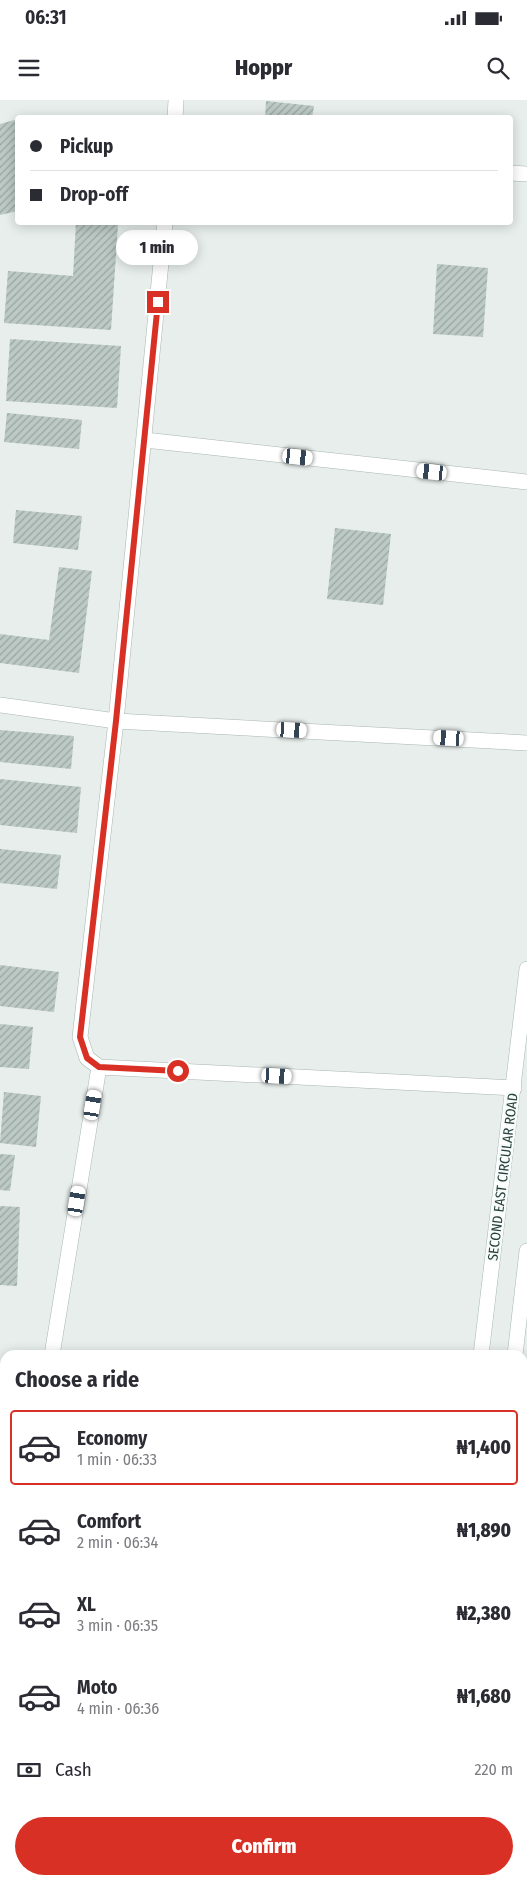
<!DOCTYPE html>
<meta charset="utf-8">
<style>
body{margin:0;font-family:"Fira Sans Condensed",sans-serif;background:#f7f7f7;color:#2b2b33;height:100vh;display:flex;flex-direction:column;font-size:19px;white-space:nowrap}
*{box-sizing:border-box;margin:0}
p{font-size:16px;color:#7c7c81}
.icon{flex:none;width:28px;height:28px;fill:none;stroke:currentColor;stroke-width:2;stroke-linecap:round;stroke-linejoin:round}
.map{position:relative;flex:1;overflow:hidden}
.details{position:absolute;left:0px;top:1250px;width:528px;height:535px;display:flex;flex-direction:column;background:#fff;border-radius:15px 15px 0 0;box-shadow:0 2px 12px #0003}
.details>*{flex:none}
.hud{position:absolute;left:15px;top:15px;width:498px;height:110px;border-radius:5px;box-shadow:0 2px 12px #0003;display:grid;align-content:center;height:110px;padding:0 15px;background:#fff}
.end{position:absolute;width:22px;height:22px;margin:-11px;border:6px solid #d93025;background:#fff;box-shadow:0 0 0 2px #fff}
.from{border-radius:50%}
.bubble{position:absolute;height:35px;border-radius:18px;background:#fff;box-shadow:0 2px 12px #0003;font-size:16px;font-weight:800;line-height:35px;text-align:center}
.car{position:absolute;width:15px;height:30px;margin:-15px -8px;border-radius:6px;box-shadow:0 0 4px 1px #0007;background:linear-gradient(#fff 24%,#345 0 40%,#fff 0 76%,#345 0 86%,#fff 0)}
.hud b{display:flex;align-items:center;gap:18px;height:48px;font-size:19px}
.hud b+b{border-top:1px solid #e1e1e2}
.hud i{width:12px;height:12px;background:#2b2b33}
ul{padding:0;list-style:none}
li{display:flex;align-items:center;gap:15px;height:75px;margin:0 10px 8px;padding:0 5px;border:2px solid transparent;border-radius:5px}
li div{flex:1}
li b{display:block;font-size:19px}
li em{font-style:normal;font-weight:800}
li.current{border-color:#d93025}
li>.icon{width:45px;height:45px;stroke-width:1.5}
h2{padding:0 15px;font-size:22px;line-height:60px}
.pay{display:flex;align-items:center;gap:12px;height:55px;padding:0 15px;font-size:19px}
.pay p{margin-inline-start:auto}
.primary-button{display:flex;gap:10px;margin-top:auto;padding:10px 15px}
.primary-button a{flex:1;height:58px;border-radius:30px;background:#d93025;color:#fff;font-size:20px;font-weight:800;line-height:58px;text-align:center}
.status{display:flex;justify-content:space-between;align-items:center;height:35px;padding:0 25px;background:#fff;direction:ltr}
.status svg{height:14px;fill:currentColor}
header{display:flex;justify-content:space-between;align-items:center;height:65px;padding:0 15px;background:#fff;font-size:22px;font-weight:800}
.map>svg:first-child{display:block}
.building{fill:url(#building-hatch)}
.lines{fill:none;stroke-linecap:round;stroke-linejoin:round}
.street-casing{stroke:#a9b6b3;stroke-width:16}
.secondary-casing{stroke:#a6b9b4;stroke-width:16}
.street{stroke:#fff;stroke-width:15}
.secondary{stroke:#fff;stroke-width:15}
.route{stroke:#d93025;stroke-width:6}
.labels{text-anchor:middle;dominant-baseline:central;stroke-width:4.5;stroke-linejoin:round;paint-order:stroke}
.street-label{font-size:14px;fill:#263f3b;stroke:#f7fbf9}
</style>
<div class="status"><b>06:31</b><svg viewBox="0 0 49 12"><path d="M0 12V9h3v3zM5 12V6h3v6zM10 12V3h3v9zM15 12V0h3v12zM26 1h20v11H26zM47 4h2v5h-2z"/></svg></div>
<header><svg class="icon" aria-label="menu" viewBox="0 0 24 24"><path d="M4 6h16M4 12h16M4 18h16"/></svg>Hoppr<svg class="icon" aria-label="search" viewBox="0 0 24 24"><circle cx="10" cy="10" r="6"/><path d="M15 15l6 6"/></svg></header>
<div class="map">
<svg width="527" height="1785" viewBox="0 0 527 1785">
<defs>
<pattern id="building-hatch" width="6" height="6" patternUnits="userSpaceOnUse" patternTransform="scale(1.25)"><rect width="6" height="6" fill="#bcc9c5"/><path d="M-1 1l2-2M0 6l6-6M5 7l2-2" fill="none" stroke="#99a5a1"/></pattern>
</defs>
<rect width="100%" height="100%" fill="#e7eeeb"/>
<path class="building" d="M266 1 314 6 312 18H265Z
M18 19V111L0 115V24Z
M76 122 118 125 111 230 4 223 8 171 73 176Z
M437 164 488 168 483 237 433 234Z
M10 239 121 246 117 308 6 301Z
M7 313 82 320 79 349 4 342Z
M16 410 82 416 78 450 13 443Z
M335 428 391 434 383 505 327 499Z
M59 467 92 471 79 573 0 563V534L49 540Z
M0 630 74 636 71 669 0 662Z
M0 679 81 687 77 733 0 725Z
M0 749 61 755 57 789 0 783Z
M0 865 59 872 54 912 0 906Z
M0 924 33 927 29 969 0 967Z
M4 992 41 996 36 1047 0 1043Z
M0 1054 15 1055 10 1091 0 1090Z
M0 1106 20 1107 17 1186 0 1185Z
M522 1498 527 1499V1664L522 1663Z
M522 1714 527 1715V1785H514V1780H522Z"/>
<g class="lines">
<defs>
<path id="street" d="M175 18 176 0
M510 73 527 74
M165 122 116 621 80 937 87 958 99 967 514 988
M145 340 527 382
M0 605 116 621 527 643
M52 1255 99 967
M0 1284H5
M522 1339 527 1340
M0 1590 5 1591"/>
<path id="secondary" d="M481 1255 527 869
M515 1255 527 1151
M426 1785 427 1780
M455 1785 456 1780"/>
</defs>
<use href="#street" class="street-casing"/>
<use href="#secondary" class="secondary-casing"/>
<use href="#street" class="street"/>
<use href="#secondary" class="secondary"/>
</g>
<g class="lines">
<path class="route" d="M158 202 116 621 80 937 87 958 99 967 178 971"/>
</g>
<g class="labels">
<g class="street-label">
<text transform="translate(503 1077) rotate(-83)">SECOND EAST CIRCULAR ROAD</text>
</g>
</g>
</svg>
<i class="end from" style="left:178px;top:971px"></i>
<i class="end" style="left:158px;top:202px"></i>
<div class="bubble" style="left:116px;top:130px;width:82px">1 min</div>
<i class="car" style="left:298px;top:357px;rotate:96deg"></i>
<i class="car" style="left:432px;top:372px;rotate:276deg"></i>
<i class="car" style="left:292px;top:630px;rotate:93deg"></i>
<i class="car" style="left:449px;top:638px;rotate:273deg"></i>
<i class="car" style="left:277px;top:976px;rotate:93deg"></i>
<i class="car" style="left:93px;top:1005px;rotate:9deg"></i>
<i class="car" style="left:77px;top:1101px;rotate:9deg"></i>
<div class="hud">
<b><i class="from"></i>Pickup</b>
<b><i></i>Drop-off</b>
</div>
<section class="details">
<h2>Choose a ride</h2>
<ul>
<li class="current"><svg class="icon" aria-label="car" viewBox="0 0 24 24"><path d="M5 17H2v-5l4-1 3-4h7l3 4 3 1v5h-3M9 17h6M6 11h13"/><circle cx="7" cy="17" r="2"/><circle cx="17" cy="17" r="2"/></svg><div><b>Economy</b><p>1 min · 06:33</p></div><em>₦1,400</em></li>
<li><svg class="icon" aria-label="car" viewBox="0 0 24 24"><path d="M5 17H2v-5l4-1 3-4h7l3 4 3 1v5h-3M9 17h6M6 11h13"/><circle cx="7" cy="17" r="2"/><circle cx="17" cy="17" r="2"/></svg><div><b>Comfort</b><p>2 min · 06:34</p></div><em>₦1,890</em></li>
<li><svg class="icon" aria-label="car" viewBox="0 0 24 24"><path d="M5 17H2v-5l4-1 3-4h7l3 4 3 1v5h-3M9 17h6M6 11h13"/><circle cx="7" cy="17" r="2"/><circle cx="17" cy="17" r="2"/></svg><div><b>XL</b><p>3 min · 06:35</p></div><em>₦2,380</em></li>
<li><svg class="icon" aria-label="car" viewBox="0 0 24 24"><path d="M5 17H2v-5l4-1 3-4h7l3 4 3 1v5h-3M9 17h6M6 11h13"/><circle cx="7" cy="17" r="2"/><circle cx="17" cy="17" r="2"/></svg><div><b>Moto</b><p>4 min · 06:36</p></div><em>₦1,680</em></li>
</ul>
<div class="pay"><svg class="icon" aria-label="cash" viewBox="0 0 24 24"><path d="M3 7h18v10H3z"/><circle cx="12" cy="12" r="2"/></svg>Cash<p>220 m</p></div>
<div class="primary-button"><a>Confirm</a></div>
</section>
</div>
